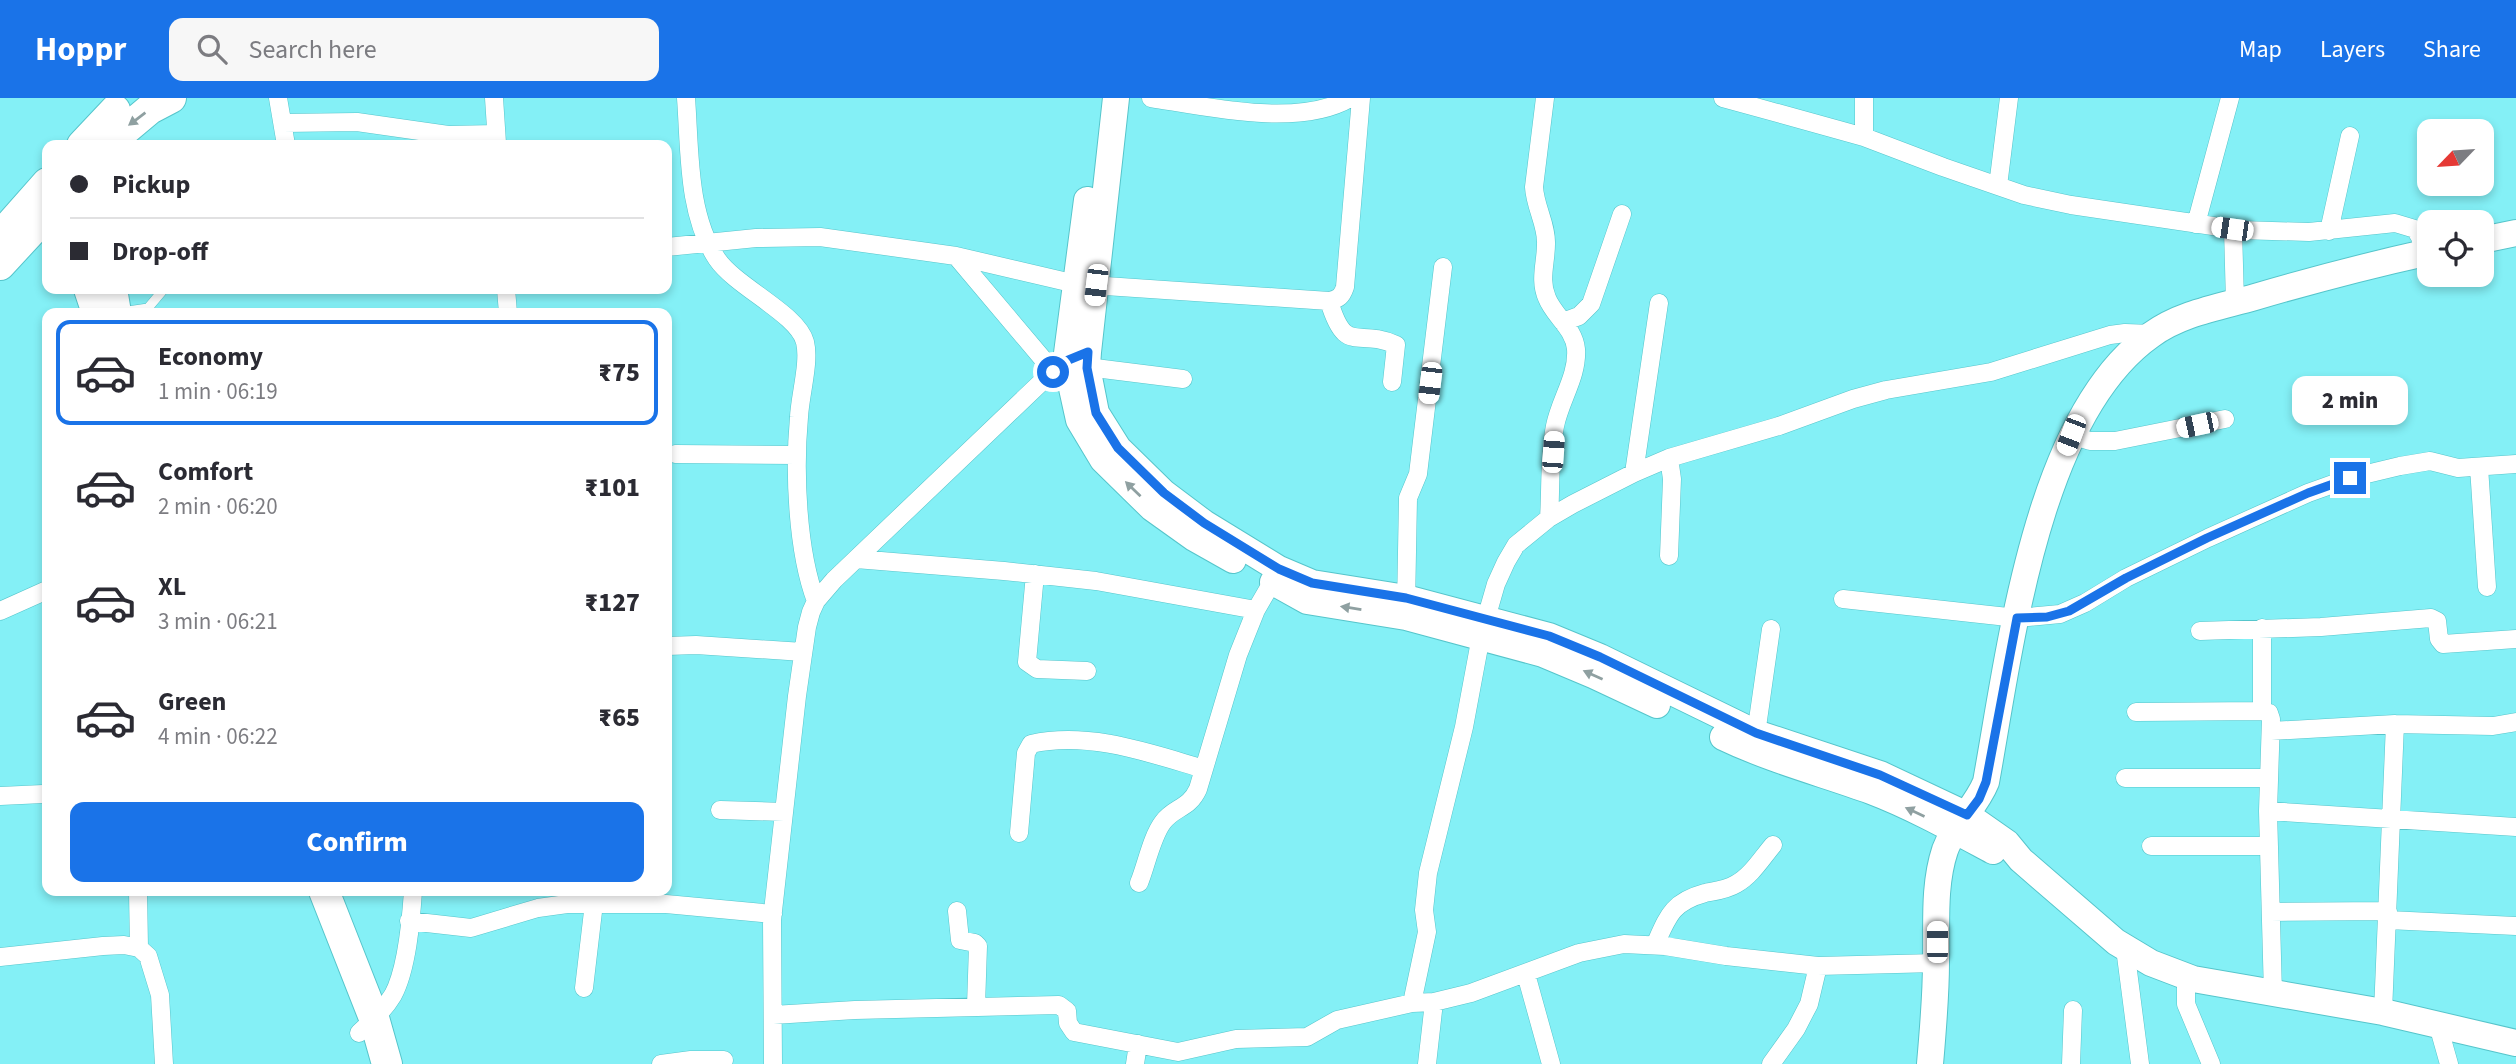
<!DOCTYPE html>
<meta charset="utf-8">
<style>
body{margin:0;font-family:"Source Sans 3",sans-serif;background:#f7f7f7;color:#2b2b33;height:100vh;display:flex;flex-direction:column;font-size:26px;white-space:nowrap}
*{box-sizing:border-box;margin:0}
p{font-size:23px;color:#7c7c81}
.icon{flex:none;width:38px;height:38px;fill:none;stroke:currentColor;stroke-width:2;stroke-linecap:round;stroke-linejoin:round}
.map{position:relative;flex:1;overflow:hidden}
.drawer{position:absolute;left:42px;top:210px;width:630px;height:588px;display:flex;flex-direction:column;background:#fff;border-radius:14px;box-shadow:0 4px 10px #0003}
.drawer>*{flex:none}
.banner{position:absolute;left:42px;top:42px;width:630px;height:154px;border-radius:14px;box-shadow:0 4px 10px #0003;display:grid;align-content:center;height:154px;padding:0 28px;background:#fff}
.needle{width:46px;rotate:245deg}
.controls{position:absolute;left:2417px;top:21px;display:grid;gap:14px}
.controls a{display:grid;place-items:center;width:77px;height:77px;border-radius:14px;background:#fff;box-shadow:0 4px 10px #0003;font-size:35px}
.end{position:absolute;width:32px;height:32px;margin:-16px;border:9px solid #1a73e8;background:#fff;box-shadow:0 0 0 4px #fff}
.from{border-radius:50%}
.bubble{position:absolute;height:49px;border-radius:14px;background:#fff;box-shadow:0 4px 10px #0003;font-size:23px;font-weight:800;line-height:49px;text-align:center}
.car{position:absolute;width:21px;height:42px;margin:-21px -10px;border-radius:9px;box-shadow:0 0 5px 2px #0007;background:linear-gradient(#fff 24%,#345 0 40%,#fff 0 76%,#345 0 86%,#fff 0)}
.banner b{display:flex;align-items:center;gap:24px;height:66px;font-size:26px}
.banner b+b{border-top:2px solid #e1e1e2}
.banner i{width:18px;height:18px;background:#2b2b33}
ul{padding:12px 0 0;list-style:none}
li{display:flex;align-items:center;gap:21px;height:105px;margin:0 14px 10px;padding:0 14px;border:4px solid transparent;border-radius:14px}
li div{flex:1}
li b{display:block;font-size:26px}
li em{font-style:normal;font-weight:800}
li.on{border-color:#1a73e8}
li>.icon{width:63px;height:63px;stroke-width:1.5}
.primary-button{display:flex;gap:14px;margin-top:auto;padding:14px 28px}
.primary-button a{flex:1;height:80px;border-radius:14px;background:#1a73e8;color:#fff;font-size:28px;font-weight:800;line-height:80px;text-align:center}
header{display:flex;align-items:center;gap:42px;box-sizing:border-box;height:98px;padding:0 35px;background:#1a73e8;color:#fff}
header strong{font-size:33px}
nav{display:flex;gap:38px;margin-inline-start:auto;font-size:24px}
.search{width:490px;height:63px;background:#f7f7f7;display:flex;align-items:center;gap:18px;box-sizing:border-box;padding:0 24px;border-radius:14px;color:#7c7c81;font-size:26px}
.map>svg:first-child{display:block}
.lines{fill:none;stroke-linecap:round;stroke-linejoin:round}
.lane-casing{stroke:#56c5cb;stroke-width:10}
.street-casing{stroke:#56c5cb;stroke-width:19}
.secondary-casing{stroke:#56c5cb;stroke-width:28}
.primary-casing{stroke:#56c5cb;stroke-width:32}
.lane{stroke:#fff;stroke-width:9}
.street{stroke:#fff;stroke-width:18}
.secondary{stroke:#fff;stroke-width:26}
.primary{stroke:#fff;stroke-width:30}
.oneway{fill:#8fa0a1}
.route{stroke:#1a73e8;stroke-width:9}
</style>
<header>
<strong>Hoppr</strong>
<div class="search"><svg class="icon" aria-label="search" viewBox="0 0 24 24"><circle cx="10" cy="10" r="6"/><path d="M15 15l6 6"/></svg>Search here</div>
<nav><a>Map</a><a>Layers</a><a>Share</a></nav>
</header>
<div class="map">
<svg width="2516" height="966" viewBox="0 0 2516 966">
<rect width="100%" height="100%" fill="#84f0f6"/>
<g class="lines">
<defs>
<path id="lane" d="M121 214 148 210 164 191"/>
<path id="street" d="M278 0 286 47
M494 0 497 45
M686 0C690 52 687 116 717 161 736 189 798 216 805 244 810 264 800 297 799 319 794 373 797 453 816 503
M1151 0C1208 9 1299 30 1350 0
M1545 0 1534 89C1535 109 1547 127 1546 146 1546 165 1539 182 1547 200 1554 218 1574 230 1576 251 1578 278 1560 302 1555 328 1549 358 1551 390 1549 420
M1723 0 1864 39 1943 69 2024 97 2071 107 2240 132 2309 134 2395 125 2415 131 2420 139 2424 155
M1864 0V39
M283 25 357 24 448 37 496 36
M1998 88 2009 0
M2196 126 2230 0
M2233 131 2235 204
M2329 133 2350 38
M667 149 756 140 820 139 956 158 1076 186 1329 203C1339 201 1342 198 1345 189L1361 0
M956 158 1053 273
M506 191 508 215
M1329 203C1346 259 1357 229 1396 247L1392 284
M1563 224 1579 218 1591 206 1622 116
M1087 269 1183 281
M2071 337 2090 343H2115L2225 321
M675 356 797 357
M2479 369 2487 489
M1634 375 1659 205
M1669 458 1672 381 1669 360
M856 461 1004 473 1096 483 1256 512 1278 474
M1035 476 1027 564 1037 571 1087 573
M1843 501 2017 520 2060 516 2085 505 2126 480 2208 440 2308 395 2350 380 2400 368 2430 363 2458 370 2516 366
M1406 508 1408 400 1418 376 1443 169
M0 513 47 492
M2262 530V613L2269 615 2271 621 2268 713 2273 896
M2200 533 2321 529 2431 520 2437 523 2439 541 2443 546 2516 541
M667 548 696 547 803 554
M2136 614 2262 613
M2271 633 2395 626 2493 628 2516 624
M1755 643 1771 531
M2125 680H2269
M0 698 43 696
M720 712 784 714
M2268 713 2516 729
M1019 735 1026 655 1031 646C1089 633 1149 655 1204 671
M2151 748H2269
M1139 785C1146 768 1152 738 1163 724 1174 709 1189 711 1198 691L1238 557 1256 512
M138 793 139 850
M957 813 960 842 975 845 978 848 976 908
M2271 814 2388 813
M2388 822 2516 828
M409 823 471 830 538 810 567 806H666L773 816
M1655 847C1668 818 1672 804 1705 795 1715 793 1726 792 1736 786 1751 778 1762 760 1773 747
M2125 850 2140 966
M0 859 103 848 124 847 139 850 148 858 160 897 164 966
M1526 876 1551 966
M2186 878V906L2211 966
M584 890 594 805
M1412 905 1427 834 1424 812 1428 775 1464 629 1481 538 1496 486 1506 464 1516 447 1549 420 1573 406 1634 375 1669 360 1779 328 1853 301 1886 292 1991 274 2110 237 2125 235 2152 236
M2383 914 2395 626
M773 917 855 912 1059 907 1067 913 1068 925 1074 934 1178 954 1236 941 1307 939 1337 922 1412 905 1434 904 1471 895 1579 855 1624 846 1665 848 1726 858 1818 868 1936 865
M2438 927 2449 966
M359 935C372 923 384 912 393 897 407 871 411 823 413 793
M661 966 691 962H724
M773 966 772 822 797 598 807 529 811 514 816 503 834 482 1053 273 1075 260
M1135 966 1138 946
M1427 966 1434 904
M1771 966 1796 931 1809 906 1818 868
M2071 966 2073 912"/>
<path id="secondary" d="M1116 0 1088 254 1087 269 1096 315 1118 350 1164 395 1204 425 1279 471 1312 485 1406 500 1549 538 1600 559 1756 635 1880 676 1967 717 2007 745 2021 762 2116 844 2151 865 2193 881 2383 914 2516 945
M1087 102 1066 263 1079 322 1103 362 1152 410 1194 440 1233 462
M2482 142 2516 135
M1273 484 1307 503 1406 519 1543 556 1593 577 1657 607
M1723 639C1771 662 1821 675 1871 693 1913 709 1954 732 1993 753
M1930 966C1933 932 1936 898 1936 864 1937 828 1933 788 1945 752 1954 727 1976 709 1986 684 2010 553 2036 318 2151 237 2181 215 2220 209 2255 199 2313 182 2370 167 2429 154"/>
<path id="primary" d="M82 47 115 12
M107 47 150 11 171 0
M0 138 47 85
M0 167 38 126
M89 191 97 215
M112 191 116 215
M324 793 374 920 387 966"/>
</defs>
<use href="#lane" class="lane-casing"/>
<use href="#street" class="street-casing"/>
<use href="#secondary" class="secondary-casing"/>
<use href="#primary" class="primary-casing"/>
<use href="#lane" class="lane"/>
<use href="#street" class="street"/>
<use href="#secondary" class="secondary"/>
<use href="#primary" class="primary"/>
</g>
<defs><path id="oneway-solid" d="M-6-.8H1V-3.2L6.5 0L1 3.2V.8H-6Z" transform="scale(1.75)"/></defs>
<g class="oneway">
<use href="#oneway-solid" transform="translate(137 21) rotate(143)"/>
<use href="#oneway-solid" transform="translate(1133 391) rotate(-136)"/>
<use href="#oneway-solid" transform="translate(1351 510) rotate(-171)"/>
<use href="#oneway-solid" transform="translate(1593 577) rotate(-156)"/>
<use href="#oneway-solid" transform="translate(1915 714) rotate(-155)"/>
</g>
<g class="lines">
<path class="route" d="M1053 274 1066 263 1088 254 1087 270 1096 315 1118 350 1164 395 1204 425 1279 471 1312 485 1406 500 1549 538 1600 559 1756 635 1880 677 1967 717 1979 701 1986 684 2017 520 2047 519 2069 513 2126 480 2207 440 2308 395 2350 380"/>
</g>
</svg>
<div class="controls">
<a><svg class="needle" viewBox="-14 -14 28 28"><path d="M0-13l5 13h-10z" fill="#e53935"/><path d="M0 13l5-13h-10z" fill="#7c7c81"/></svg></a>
<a><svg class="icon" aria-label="locate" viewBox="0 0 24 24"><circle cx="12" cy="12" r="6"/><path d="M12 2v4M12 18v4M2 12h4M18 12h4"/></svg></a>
</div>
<i class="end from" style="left:1053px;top:274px"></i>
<i class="end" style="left:2350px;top:380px"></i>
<div class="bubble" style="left:2292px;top:278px;width:116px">2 min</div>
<i class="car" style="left:2232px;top:131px;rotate:278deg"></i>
<i class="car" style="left:1096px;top:187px;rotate:187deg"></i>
<i class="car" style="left:1430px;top:285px;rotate:187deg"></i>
<i class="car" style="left:2197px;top:327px;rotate:258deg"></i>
<i class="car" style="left:2071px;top:337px;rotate:201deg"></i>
<i class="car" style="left:1553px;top:354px;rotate:4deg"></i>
<i class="car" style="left:1937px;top:844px;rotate:0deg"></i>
<div class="banner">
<b><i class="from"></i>Pickup</b>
<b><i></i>Drop-off</b>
</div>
<section class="drawer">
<ul>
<li class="on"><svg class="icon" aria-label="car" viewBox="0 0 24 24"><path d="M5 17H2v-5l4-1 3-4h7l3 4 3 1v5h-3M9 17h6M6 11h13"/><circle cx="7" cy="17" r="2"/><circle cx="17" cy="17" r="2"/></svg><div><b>Economy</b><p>1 min · 06:19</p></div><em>₹75</em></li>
<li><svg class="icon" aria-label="car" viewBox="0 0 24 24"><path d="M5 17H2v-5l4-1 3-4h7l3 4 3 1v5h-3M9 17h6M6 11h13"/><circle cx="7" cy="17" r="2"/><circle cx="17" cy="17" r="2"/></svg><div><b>Comfort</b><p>2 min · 06:20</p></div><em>₹101</em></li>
<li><svg class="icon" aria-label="car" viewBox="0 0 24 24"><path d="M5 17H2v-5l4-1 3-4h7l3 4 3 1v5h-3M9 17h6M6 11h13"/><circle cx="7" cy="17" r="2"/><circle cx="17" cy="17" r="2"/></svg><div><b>XL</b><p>3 min · 06:21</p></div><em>₹127</em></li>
<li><svg class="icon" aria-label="car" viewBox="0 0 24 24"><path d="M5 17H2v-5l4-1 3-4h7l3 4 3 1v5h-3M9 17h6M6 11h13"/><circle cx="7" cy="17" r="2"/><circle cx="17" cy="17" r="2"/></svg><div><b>Green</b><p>4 min · 06:22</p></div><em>₹65</em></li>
</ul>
<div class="primary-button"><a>Confirm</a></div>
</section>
</div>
